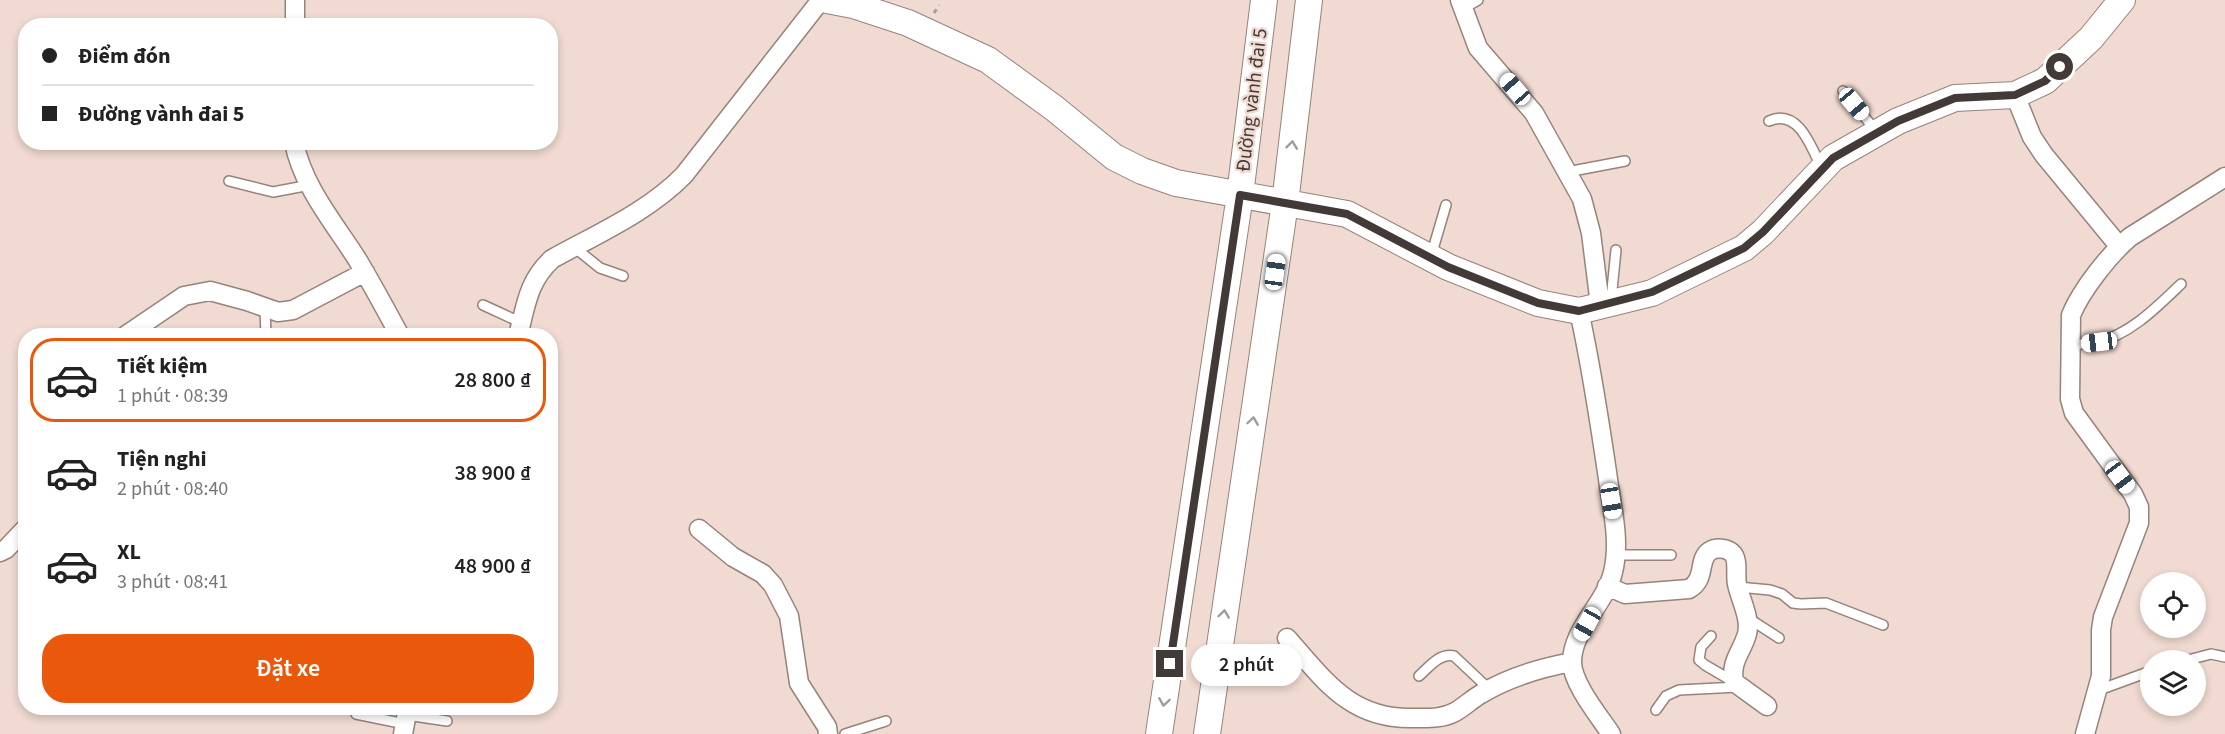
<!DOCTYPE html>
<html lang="vi">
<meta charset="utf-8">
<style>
body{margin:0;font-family:"Source Sans 3",sans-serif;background:#f2f2f2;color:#222;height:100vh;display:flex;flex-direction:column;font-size:22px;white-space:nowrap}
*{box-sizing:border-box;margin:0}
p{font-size:20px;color:#767676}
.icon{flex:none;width:33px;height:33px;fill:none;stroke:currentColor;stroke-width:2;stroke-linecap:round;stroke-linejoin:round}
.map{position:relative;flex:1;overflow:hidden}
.drawer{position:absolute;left:18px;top:328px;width:540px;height:387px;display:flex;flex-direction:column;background:#fff;border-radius:24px;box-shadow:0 3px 9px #0003}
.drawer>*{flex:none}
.guide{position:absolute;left:18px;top:18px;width:540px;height:132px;border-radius:24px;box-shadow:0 3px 9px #0003;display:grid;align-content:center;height:132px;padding:0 24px;background:#fff}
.fabs{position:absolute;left:2140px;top:572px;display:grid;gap:12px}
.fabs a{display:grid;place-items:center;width:66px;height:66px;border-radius:50%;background:#fff;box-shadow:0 3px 9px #0003;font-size:30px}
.end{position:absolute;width:27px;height:27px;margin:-14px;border:8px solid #423a36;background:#fff;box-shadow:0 0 0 3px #fff}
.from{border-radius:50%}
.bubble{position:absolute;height:42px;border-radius:21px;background:#fff;box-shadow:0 3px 9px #0003;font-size:20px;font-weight:600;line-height:42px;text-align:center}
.car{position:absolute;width:18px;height:36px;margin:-18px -9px;border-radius:8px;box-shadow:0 0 4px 2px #0007;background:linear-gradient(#fff 24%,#345 0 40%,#fff 0 76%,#345 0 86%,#fff 0)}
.guide b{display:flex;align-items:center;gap:21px;height:57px;font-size:22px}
.guide b+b{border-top:2px solid #e0e0e0}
.guide i{width:15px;height:15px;background:#222}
ul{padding:10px 0 0;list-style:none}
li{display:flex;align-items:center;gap:18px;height:84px;margin:0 12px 9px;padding:0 12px;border:3px solid transparent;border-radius:24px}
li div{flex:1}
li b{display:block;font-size:22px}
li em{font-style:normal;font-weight:600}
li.current{border-color:#ea580c}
li>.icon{width:54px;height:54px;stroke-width:1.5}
.primary-button{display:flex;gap:12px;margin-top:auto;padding:12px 24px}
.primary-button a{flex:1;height:69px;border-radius:24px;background:#ea580c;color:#fff;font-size:24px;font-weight:600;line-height:69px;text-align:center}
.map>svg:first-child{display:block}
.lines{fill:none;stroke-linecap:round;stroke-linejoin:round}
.lane-casing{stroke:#96837b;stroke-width:12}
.street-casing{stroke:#96837b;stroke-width:21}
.secondary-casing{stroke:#96837b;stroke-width:28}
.path{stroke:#ac9b94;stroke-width:3;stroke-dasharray:4.5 4.5;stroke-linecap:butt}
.lane{stroke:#fff;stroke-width:9}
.street{stroke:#fff;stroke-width:18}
.secondary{stroke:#fff;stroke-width:26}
.oneway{stroke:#a09c9a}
.route{stroke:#423a36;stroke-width:8}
.labels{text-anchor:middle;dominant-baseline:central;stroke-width:4.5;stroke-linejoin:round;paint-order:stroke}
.street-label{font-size:20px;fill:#423a36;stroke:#f0dad1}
</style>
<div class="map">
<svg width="2225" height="734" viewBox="0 0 2225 734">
<rect width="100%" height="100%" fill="#f0dad1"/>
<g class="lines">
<defs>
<path id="lane" d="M1464 8 1478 0
M1843 91 1877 132
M1769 121C1798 108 1811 146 1821 167
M1567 172 1625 161
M229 181 273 192 310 185
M574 247 600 268 623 276
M1431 256 1446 205
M1611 300 1616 250
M483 305 522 323
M265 308 266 336
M2070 345C2079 344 2088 344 2097 342 2130 335 2158 306 2181 284
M1615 555H1671
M1738 587 1770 590 1782 594 1793 603 1801 604 1826 603 1883 625
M1748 618 1779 638
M1711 636 1701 647 1699 660 1705 665 1734 682
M2188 660 2211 654 2225 657
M1419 676C1429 667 1439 653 1454 656L1489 689
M2099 690 2151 671
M1656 710 1666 696 1679 690 1738 687
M356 714 405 724
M407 715 447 721
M845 734 886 721"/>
<path id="street" d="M1460 0 1478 48 1534 113 1582 199 1591 233 1600 305
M295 26V0
M2015 95 2032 137 2044 155 2119 246
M294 142C302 185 334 223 357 259 372 284 386 310 400 336
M1579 311C1591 364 1599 418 1607 472 1611 504 1621 540 1613 572 1606 603 1572 629 1572 662 1572 683 1599 716 1611 734
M125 336 184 296 210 291 247 301 278 312 293 310 365 272
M518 336C526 305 528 281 552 259 597 234 648 212 684 175L821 0
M699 529 733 557 763 574 773 585 789 616 799 683 827 727 828 734
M0 552 6 549 26 528
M1607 586 1625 594 1689 589C1707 579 1697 559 1710 551 1716 547 1727 548 1732 553 1739 559 1735 576 1737 584 1740 599 1751 618 1747 634 1742 652 1730 661 1734 682L1767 706
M1287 638C1325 681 1351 720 1414 718 1428 718 1442 719 1455 712 1464 707 1472 699 1481 694 1509 677 1540 668 1572 662
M403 734 408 708
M2085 734 2101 676V630L2103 617 2139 523V507L2133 494 2074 413 2070 399 2071 315C2082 289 2109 255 2130 237L2225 177"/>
<path id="secondary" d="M827 0 853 5 908 23 988 60 1054 108 1114 157 1142 171 1176 183 1347 214 1448 267 1538 303 1579 311 1652 293 1744 248 1763 232 1833 158 1898 121 1955 98 2015 95 2045 81 2091 38 2122 0
M1159 734 1240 195 1264 0
M1207 734 1285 203 1309 0"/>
</defs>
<use href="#lane" class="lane-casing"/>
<use href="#street" class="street-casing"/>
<use href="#secondary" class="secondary-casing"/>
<path class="path" d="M934 13 939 5"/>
<use href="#lane" class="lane"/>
<use href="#street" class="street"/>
<use href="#secondary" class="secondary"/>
</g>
<defs><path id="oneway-chevron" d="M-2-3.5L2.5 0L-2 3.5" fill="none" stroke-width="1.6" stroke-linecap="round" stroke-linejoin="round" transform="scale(1.5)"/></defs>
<g class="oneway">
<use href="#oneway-chevron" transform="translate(1292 145) rotate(-83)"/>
<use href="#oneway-chevron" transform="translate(1253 421) rotate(-82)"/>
<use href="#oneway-chevron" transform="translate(1224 614) rotate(-82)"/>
<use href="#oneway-chevron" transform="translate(1164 702) rotate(99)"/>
</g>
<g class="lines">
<path class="route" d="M1170 664 1240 195 1347 214 1448 267 1538 303 1579 311 1652 292 1744 248 1763 232 1833 158 1898 121 1955 98 2015 95 2045 81 2060 67"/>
</g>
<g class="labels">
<g class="street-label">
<text transform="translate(1252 100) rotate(-83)">Đường vành đai 5</text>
</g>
</g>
</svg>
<div class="fabs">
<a><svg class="icon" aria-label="locate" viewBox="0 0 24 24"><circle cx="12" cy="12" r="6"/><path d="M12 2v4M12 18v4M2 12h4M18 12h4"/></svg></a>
<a><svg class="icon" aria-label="layers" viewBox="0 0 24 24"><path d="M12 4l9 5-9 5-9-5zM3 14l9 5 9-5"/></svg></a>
</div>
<i class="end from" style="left:2060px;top:67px"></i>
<i class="end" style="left:1170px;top:664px"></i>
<div class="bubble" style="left:1191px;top:644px;width:111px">2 phút</div>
<i class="car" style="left:1515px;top:89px;rotate:319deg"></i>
<i class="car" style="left:1854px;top:104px;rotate:140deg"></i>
<i class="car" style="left:1275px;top:272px;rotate:8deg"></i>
<i class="car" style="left:2099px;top:342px;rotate:263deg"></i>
<i class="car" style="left:2120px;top:477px;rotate:143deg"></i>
<i class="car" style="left:1611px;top:501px;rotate:171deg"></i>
<i class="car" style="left:1587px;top:624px;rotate:209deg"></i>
<div class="guide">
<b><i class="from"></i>Điểm đón</b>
<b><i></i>Đường vành đai 5</b>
</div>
<section class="drawer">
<ul>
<li class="current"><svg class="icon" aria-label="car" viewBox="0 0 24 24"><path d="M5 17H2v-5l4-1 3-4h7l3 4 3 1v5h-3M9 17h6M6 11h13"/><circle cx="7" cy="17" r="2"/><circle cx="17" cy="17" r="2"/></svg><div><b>Tiết kiệm</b><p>1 phút · 08:39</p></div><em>28 800 ₫</em></li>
<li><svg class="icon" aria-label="car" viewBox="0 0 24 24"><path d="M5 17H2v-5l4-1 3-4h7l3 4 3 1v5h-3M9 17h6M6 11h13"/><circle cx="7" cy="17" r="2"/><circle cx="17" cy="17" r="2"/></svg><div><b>Tiện nghi</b><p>2 phút · 08:40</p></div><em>38 900 ₫</em></li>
<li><svg class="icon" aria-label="car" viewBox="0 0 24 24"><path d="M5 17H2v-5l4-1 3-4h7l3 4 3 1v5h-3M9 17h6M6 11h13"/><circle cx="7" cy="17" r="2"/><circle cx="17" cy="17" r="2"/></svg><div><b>XL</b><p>3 phút · 08:41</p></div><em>48 900 ₫</em></li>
</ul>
<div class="primary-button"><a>Đặt xe</a></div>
</section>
</div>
